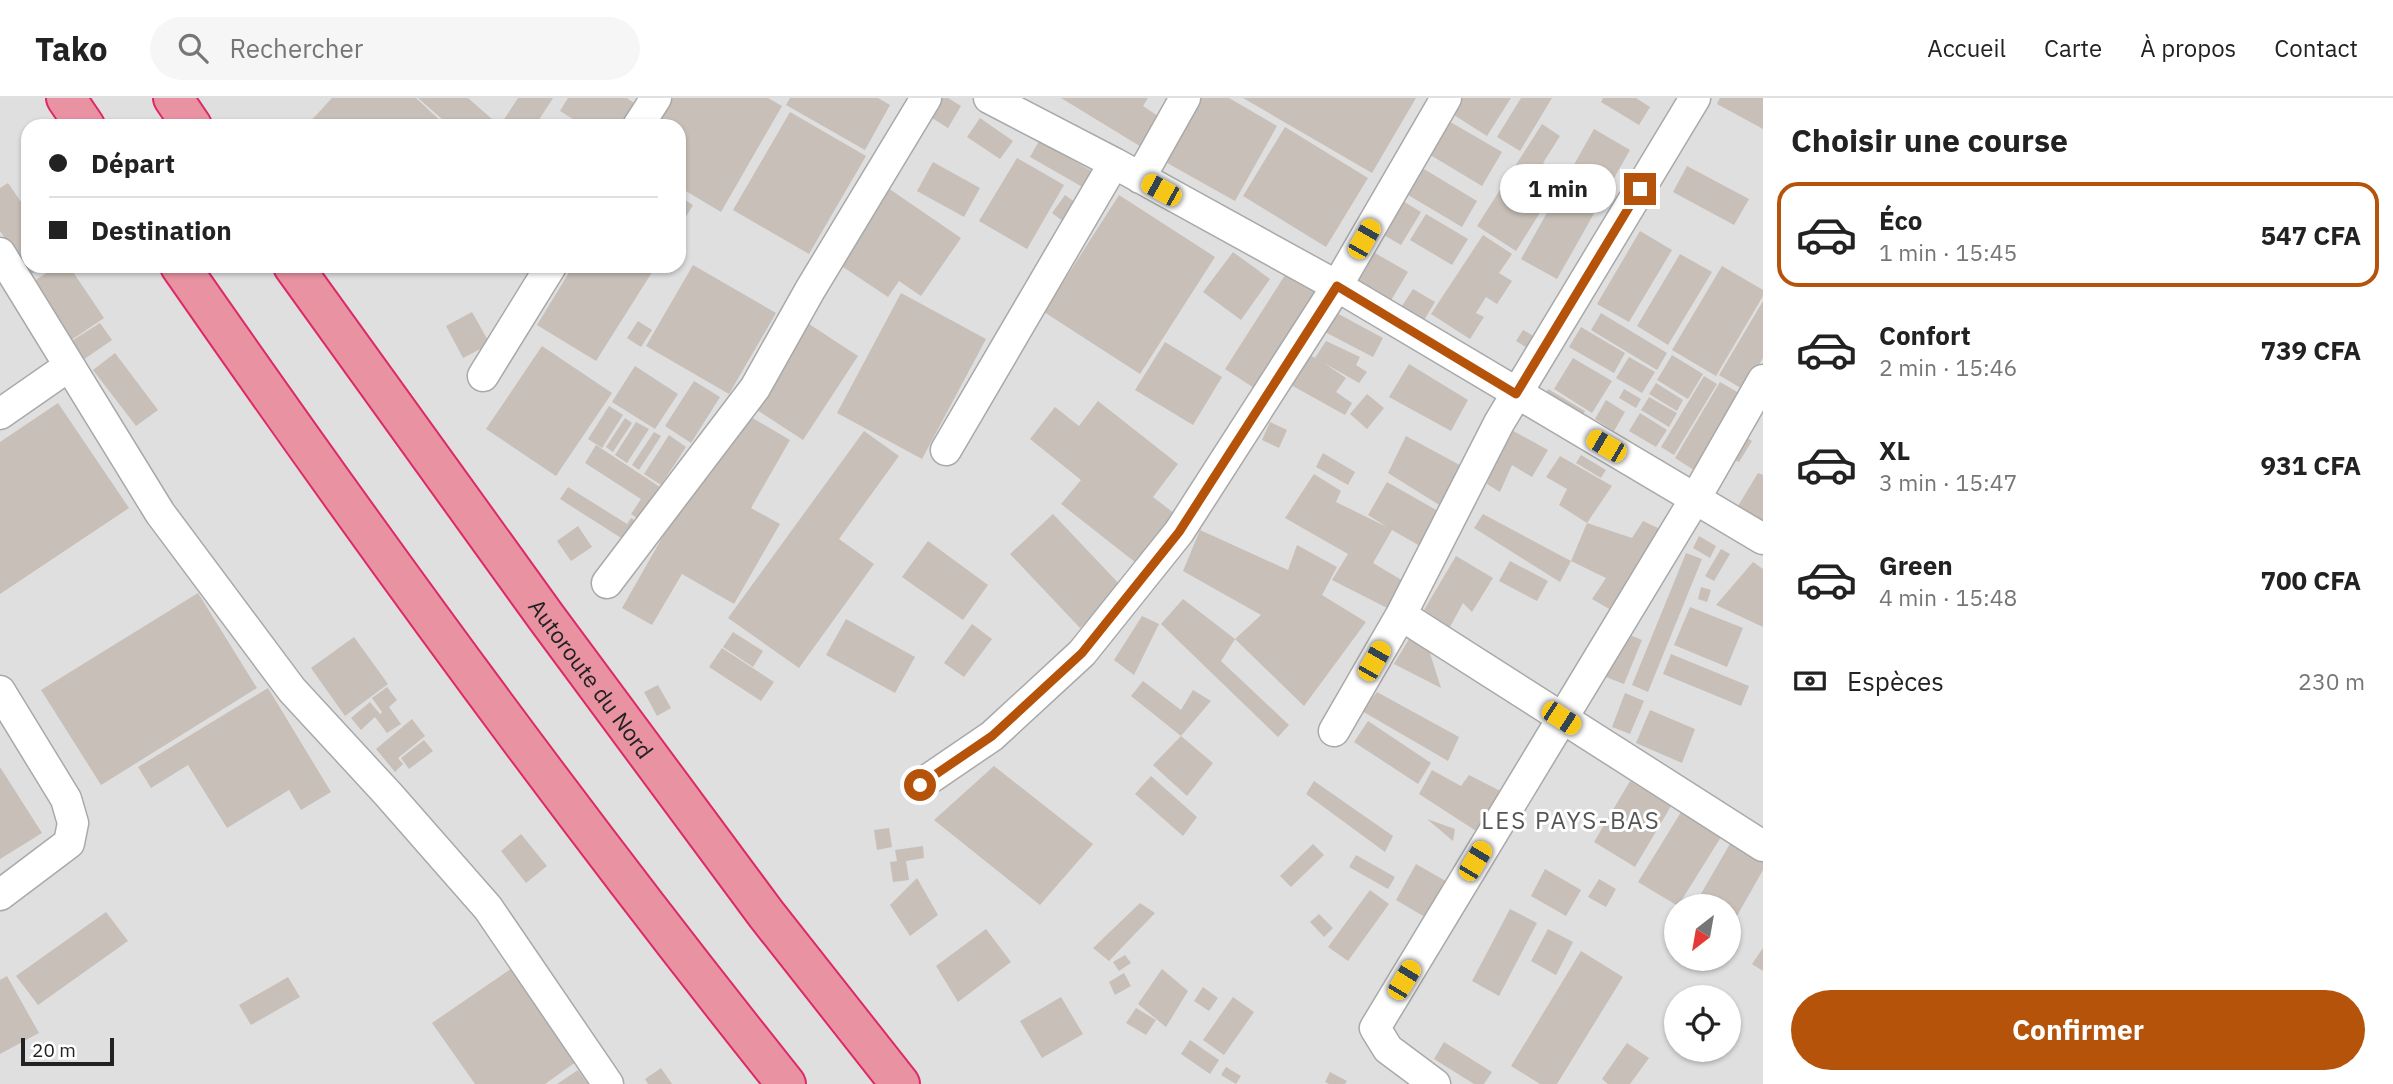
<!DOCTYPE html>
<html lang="fr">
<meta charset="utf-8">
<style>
body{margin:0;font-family:"IBM Plex Sans",sans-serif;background:#f6f6f6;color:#222;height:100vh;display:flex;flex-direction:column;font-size:26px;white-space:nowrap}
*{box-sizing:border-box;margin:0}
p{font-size:23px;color:#767676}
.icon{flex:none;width:38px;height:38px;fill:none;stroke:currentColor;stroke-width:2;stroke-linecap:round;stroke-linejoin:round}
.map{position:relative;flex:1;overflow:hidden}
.panel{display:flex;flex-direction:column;background:#fff;width:630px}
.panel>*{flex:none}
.guide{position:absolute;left:21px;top:21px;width:665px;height:154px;border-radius:21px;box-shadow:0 2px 5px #0004;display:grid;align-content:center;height:154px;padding:0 28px;background:#fff}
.needle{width:46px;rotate:211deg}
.tools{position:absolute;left:1664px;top:796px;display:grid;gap:14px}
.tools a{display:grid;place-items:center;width:77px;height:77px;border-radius:50%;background:#fff;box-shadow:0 2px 5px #0004;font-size:35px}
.scale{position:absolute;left:21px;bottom:18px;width:93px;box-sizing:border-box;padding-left:7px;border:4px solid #222;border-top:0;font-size:19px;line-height:24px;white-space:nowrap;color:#222;-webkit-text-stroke:5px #fff;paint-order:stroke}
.end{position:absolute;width:32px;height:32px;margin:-16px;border:9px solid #b45309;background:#fff;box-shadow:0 0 0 4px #fff}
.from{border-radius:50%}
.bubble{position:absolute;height:49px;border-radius:24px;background:#fff;box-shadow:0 2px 5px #0004;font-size:23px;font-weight:700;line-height:49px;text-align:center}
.car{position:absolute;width:21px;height:42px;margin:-21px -10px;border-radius:9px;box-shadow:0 0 5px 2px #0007;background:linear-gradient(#f5c518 24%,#345 0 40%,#f5c518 0 76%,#345 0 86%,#f5c518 0)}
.guide b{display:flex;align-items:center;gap:24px;height:66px;font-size:26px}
.guide b+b{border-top:2px solid #e0e0e0}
.guide i{width:18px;height:18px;background:#222}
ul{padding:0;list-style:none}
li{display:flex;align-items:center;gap:21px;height:105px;margin:0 14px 10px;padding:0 14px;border:4px solid transparent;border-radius:21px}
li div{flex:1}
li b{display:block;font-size:26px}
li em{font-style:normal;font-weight:700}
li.current{border-color:#b45309}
li>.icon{width:63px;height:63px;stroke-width:1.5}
h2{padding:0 28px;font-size:32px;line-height:84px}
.pay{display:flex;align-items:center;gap:18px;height:77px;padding:0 28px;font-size:26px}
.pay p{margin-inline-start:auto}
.cta{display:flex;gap:14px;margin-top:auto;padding:14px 28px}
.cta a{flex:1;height:80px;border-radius:42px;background:#b45309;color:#fff;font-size:28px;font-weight:700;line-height:80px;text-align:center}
header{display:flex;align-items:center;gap:42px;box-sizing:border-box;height:98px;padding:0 35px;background:#fff;border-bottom:2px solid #e0e0e0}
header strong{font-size:33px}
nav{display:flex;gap:38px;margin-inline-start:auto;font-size:24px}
.search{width:490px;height:63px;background:#f6f6f6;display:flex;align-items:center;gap:18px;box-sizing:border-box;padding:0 24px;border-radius:38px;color:#767676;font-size:26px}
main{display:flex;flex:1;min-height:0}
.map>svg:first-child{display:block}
.residential{fill:#e0dfdf;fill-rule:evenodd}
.building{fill:#c7bfb8}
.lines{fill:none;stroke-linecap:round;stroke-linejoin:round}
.street-casing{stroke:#a9a9a9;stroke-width:33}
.highway-casing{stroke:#dc2a67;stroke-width:42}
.street{stroke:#fff;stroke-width:30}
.highway{stroke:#e892a2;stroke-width:38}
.route{stroke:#b45309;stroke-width:9}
.labels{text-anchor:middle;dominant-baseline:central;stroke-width:6;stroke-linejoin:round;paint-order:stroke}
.street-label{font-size:23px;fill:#222;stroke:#fff}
.neighbourhood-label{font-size:24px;letter-spacing:2px;fill:#555;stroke:#fff}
</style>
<header>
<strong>Tako</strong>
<div class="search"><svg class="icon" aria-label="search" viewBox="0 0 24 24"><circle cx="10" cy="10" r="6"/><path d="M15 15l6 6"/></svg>Rechercher</div>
<nav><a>Accueil</a><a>Carte</a><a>À propos</a><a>Contact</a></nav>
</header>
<main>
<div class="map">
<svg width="1763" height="986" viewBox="0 0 1763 986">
<rect width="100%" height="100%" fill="#f2efe9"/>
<path class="residential" d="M0 0H1763V986H0ZM28 28H679V168H28ZM1676 808H1729V861H1676ZM1676 900H1729V952H1676Z"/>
<path class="building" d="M332 0H416L446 28H306Z
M418 0H468L500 28H450Z
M518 0H553L535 28H512L503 23Z
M568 0H627L634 5 619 28H584L560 13Z
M669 0H768L782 8 721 114 679 89V28H652Z
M790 0H878L890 7 865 52 786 7Z
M933 0H948L961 8 948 30 924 15Z
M1061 0H1148L1143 8 1161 20 1143 50Z
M1195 0H1229L1277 28 1235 103 1160 61Z
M1243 0H1416L1372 75Z
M1450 0H1511L1487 38 1443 10Z
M1521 0H1552L1520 53 1497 39Z
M1603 0H1636L1650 9 1639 27 1601 4Z
M1720 0H1763V31L1717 6Z
M790 14 866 58 809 156 733 112Z
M980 20 1013 43 1000 61 967 39Z
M1447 22 1502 54 1482 88 1427 55Z
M1542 26 1560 38 1543 65 1563 78 1516 153 1477 128Z
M1285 29 1368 80 1326 149 1243 98Z
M1594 31 1630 52 1557 181 1521 161Z
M1039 43 1095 75 1086 91 1030 59Z
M1017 60 1064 87 1027 151 979 123Z
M933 64 980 90 964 119 917 93Z
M1419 68 1477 103 1462 129 1403 94Z
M1687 68 1749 101 1734 127 1673 94Z
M8 85 28 114V168H43L30 177 0 133V90Z
M888 90 961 140 921 198 899 183 888 199 837 165Z
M1065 97 1083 110 1069 128 1052 115Z
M1119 97 1215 159 1140 276 1044 214Z
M679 98 693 107 679 130Z
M1398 100 1421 114 1401 147 1377 133Z
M1426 116 1468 141 1452 167 1410 142Z
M1640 133 1672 152 1629 224 1597 206Z
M1483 137 1512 156 1499 175 1512 183 1497 206 1486 199 1476 215 1484 219 1470 241 1431 216Z
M1233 154 1270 181 1241 222 1203 194Z
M1375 155 1408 174 1390 204 1357 184Z
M1680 156 1712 174 1668 247 1637 228Z
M693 167 776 215 729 296 646 248Z
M57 168H69L104 220 70 243 31 185Z
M573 168H656L596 263 537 227Z
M1722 168 1763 192V198L1716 278 1672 252Z
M1287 174 1316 193 1254 290 1225 271Z
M1413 191 1435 204 1423 224 1400 211Z
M901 195 986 241 922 361 837 315Z
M1763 203V260L1744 292 1719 277Z
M1333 213 1383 240 1373 259 1323 233Z
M472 214 490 246 463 260 446 228Z
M1601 215 1667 255 1657 272 1591 232Z
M638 223 652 232 641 249 627 240Z
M806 224 858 258 803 342 751 308Z
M100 225 112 242 83 262 70 244Z
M1581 229 1625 255 1614 275 1569 249Z
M1523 232 1544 244 1537 256 1516 243Z
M1326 243 1360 259 1356 267 1367 274 1359 285 1324 265 1346 280 1336 294 1352 305 1345 317 1291 287 1310 257 1315 260Z
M1165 244 1222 279 1193 327 1135 292Z
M542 248 612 295 556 378 486 331Z
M115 255 158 312 136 328 93 272Z
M1672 257 1703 276 1688 301 1657 282Z
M1629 259 1655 274 1642 295 1616 280Z
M1573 260 1612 283 1592 315 1554 291Z
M1409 266 1468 302 1451 333 1389 299Z
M635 268 678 296 655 331 612 304Z
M1704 278 1717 286 1674 357 1661 349Z
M694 283 720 299 691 345 665 328Z
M1720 284 1746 299 1700 376 1675 360Z
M1656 285 1683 302 1677 313 1649 296Z
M1548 291 1585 313 1580 322 1544 300Z
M1624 291 1641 301 1636 310 1619 300Z
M1367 296 1384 310 1367 331 1350 316Z
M1649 299 1677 315 1669 329 1641 312Z
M1606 302 1625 314 1614 333 1595 321Z
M1098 303 1178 366 1153 399 1179 419 1140 468 1061 406 1081 382 1030 341 1055 309 1079 328Z
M58 305 129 410 0 496V344Z
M609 308 623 317 602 350 588 341Z
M744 315 790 342 751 410 780 426 734 506 682 476 652 527 622 510 711 354Z
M1640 315 1667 332 1656 349 1629 333Z
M625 320 632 325 613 354 606 349Z
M636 324 649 331 627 365 615 357Z
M1270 324 1287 332 1279 350 1262 342Z
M1508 330 1548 352 1532 379 1512 367 1500 394 1487 386Z
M864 333 899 358 839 441 874 466 799 570 728 520Z
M654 334 661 338 639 372 632 367Z
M1738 334 1752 343 1739 364 1725 356Z
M669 337 686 349 661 387 644 376Z
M1406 338 1469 372 1444 410 1388 375Z
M596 347 663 391 644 425 631 416 641 401 585 365Z
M1323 355 1355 374 1348 387 1316 369Z
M1581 357 1606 372 1601 380 1576 365Z
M1560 358 1612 388 1587 425 1559 407 1567 391 1546 379Z
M1758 375 1763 377V423L1738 408Z
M1314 376 1341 393 1336 404 1387 429 1368 417 1387 384 1438 413 1420 448 1392 432 1373 465 1405 484 1397 515 1332 482 1348 456 1285 420Z
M568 389 627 426 631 420 641 426 629 445 560 401Z
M1053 416 1123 490 1080 530 1010 456Z
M1483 416 1571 463 1560 484 1474 430Z
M1643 423 1684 442 1647 512 1632 504 1618 516 1592 501 1606 480 1571 463 1587 425 1632 440Z
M578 428 592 449 571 463 557 443Z
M1200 432 1288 472 1297 447 1337 469 1322 497 1366 524 1304 608 1235 541 1261 517 1183 473Z
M1699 438 1716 448 1710 460 1693 450Z
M928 443 988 487 963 522 902 479Z
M1721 451 1730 456 1714 483 1705 478Z
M1686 455 1702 461 1648 594 1632 587Z
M1456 458 1493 480 1472 514 1463 505 1450 529 1424 512Z
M1510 463 1548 483 1537 503 1499 483Z
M1753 464 1763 471V529L1716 507Z
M1701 489 1711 492 1707 504 1698 501Z
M198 495 257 590 101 687 41 592Z
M1183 501 1235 541 1221 563 1289 627 1278 639 1161 526Z
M1690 509 1743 530 1727 569 1674 547Z
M1142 518 1159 526 1134 577 1114 562Z
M846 521 915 559 895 595 826 557Z
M972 526 992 541 964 579 944 565Z
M1603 526 1642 542 1624 586 1585 571Z
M733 534 763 553 753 569 723 549Z
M354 539 388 586 345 618 311 570Z
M1409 541 1428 549 1441 590 1394 566Z
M722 550 774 584 761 603 709 569Z
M1671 556 1749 588 1741 608 1663 576Z
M1143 583 1181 612 1193 592 1211 603 1181 638 1131 598Z
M658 587 671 610 657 618 644 594Z
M387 589 397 602 389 609 401 626 387 635 375 619 361 632 351 620 370 604 380 616 382 614 372 600Z
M268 590 331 694 301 712 289 692 227 730 188 667 151 690 138 669Z
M1377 594 1459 639 1448 663 1362 613Z
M1625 595 1644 603 1630 636 1612 629Z
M1650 612 1695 631 1682 665 1636 645Z
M412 621 425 638 398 660 403 666 395 674 376 651Z
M1368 623 1431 665 1418 686 1354 644Z
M1181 638 1213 665 1187 698 1153 667Z
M424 642 433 653 409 671 401 660Z
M994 668 1093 746 1040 807 934 722Z
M0 669 42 735 0 761Z
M1432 672 1461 688 1469 677 1518 702 1490 742 1419 696Z
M1151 678 1197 719 1183 738 1135 696Z
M1314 683 1393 738 1385 754 1306 696Z
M1630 683 1671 708 1635 769 1594 744Z
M1686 706 1726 731 1678 808 1638 784Z
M1427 721 1455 731 1453 743Z
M889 730 892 749 877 752 874 732Z
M521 736 547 768 526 785 501 753Z
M1735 737 1763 753V772L1729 832V808H1694Z
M1313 746 1324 757 1291 789 1280 778Z
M923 748 924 760 906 763 909 782 893 784 890 764 897 763 895 752Z
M1356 757 1395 779 1388 791 1349 769Z
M1416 766 1456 789 1435 825 1396 802Z
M1545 771 1581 792 1566 818 1531 798Z
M917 780 938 817 910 838 890 807Z
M1599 781 1616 791 1606 809 1588 799Z
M1370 792 1389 806 1348 863 1328 849Z
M1140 805 1155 815 1109 863 1093 850Z
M1510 811 1537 825 1499 898 1472 883Z
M106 814 128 843 38 907 16 878Z
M1319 816 1333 830 1324 839 1310 824Z
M986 831 1011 864 958 904 936 868Z
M1548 831 1573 844 1556 877 1531 863Z
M1763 850V873L1752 866Z
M1581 853 1623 879 1557 986H1540L1511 968Z
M1125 857 1131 865 1119 873 1113 864Z
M515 868 580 961 545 986H475L432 925Z
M1162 871 1188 893 1166 929 1138 906Z
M1124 875 1131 888 1115 897 1109 884Z
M7 878 39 935 0 956V882Z
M288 879 300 899 251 927 239 907Z
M1203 889 1218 900 1209 913 1194 903Z
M1061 899 1083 936 1042 960 1020 923Z
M1233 899 1254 914 1224 957 1203 942Z
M1136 910 1156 922 1146 937 1126 925Z
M1190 942 1219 962 1210 976 1181 956Z
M1444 944 1492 974 1484 986H1474L1434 961Z
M1627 945 1649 960 1630 986H1608L1602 981Z
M1226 969 1241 978 1236 986 1221 977Z
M661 970 672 986H648L645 981Z
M578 972 588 986H557Z
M1330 974 1347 983 1345 986H1329L1325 984Z"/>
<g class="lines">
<defs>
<path id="street" d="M989 0 1114 65 1337 188 1763 441
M638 28 656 0
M1140 80 1185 0
M0 155 160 415 292 592 388 696 488 810 608 986
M483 278 551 168
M0 316 69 268
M946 352 1114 65
M607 485 755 290 810 192 926 0
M1401 517 1763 748
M0 593 66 701 73 725 69 745 0 797
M1334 633 1401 517 1499 325 1695 0
M920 687 992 638 1082 555 1179 434 1337 188 1446 0
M1435 986 1388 951 1375 930 1695 401 1763 282"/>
<g id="highway">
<path d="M66 0 85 28"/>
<path d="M173 0 192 28"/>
<path d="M180 168C374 447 574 721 786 986"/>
<path id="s1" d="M293 168 546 519 766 816 900 986"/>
</g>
</defs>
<use href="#street" class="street-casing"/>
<use href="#highway" class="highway-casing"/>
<use href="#street" class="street"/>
<use href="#highway" class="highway"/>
</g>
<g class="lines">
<path class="route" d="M920 687 992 638 1082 555 1179 434 1337 188 1516 296 1640 91"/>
</g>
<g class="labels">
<g class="street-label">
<text stroke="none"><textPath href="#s1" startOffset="509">Autoroute du Nord</textPath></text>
</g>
<g class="neighbourhood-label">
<text x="1571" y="722">LES PAYS-BAS</text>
</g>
</g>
</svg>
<div class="tools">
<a><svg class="needle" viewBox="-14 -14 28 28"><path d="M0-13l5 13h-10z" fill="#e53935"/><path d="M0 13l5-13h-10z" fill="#767676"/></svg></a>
<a><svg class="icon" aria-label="locate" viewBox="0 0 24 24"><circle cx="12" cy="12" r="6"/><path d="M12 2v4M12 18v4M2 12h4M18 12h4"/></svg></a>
</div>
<div class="scale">20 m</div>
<i class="end from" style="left:920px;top:687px"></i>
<i class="end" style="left:1640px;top:91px"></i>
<div class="bubble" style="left:1500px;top:66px;width:116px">1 min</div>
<i class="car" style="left:1161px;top:92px;rotate:299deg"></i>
<i class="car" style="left:1364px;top:141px;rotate:30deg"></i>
<i class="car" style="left:1606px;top:348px;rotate:300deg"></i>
<i class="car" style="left:1374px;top:563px;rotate:30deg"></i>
<i class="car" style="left:1561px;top:620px;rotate:123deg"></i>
<i class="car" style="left:1475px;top:763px;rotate:31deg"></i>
<i class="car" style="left:1404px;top:882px;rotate:31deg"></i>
<div class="guide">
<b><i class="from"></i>Départ</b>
<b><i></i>Destination</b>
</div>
</div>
<section class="panel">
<h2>Choisir une course</h2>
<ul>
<li class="current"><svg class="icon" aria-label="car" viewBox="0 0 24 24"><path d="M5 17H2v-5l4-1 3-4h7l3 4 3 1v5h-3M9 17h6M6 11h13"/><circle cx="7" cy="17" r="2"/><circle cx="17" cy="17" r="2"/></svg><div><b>Éco</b><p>1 min · 15:45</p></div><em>547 CFA</em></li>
<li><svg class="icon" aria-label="car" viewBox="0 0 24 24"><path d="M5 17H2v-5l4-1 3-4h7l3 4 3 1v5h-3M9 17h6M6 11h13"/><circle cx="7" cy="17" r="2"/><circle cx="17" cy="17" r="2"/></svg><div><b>Confort</b><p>2 min · 15:46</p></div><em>739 CFA</em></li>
<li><svg class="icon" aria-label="car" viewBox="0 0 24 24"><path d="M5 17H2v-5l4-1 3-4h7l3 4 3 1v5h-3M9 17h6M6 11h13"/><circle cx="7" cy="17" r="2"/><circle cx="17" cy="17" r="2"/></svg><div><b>XL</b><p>3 min · 15:47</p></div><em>931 CFA</em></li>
<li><svg class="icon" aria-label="car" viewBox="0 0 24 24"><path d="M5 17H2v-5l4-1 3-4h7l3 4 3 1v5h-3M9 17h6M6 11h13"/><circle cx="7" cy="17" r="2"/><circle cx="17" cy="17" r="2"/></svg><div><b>Green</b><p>4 min · 15:48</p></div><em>700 CFA</em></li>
</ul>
<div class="pay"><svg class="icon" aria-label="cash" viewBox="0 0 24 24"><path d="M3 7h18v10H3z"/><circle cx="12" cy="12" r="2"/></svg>Espèces<p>230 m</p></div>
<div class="cta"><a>Confirmer</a></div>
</section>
</main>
